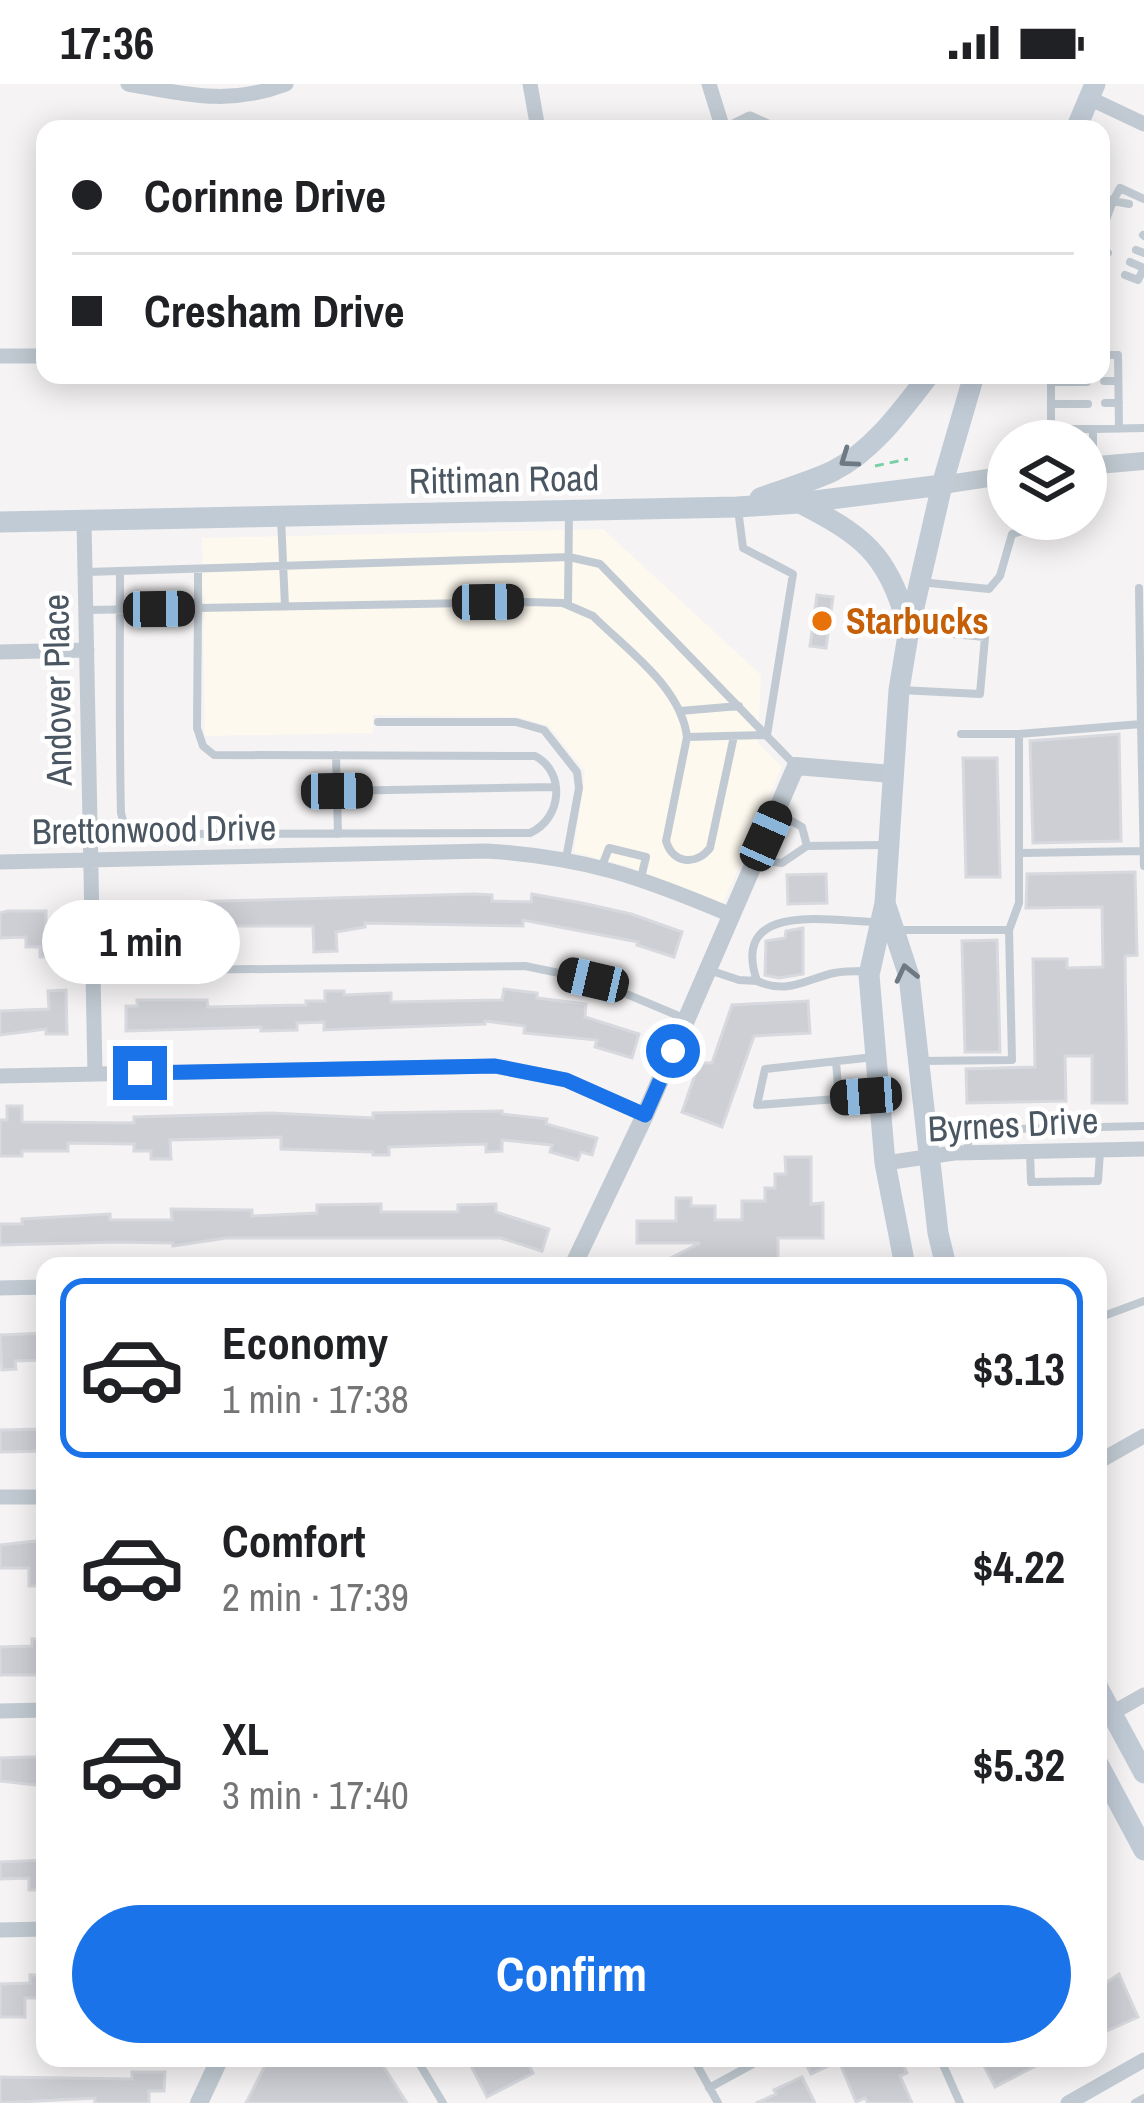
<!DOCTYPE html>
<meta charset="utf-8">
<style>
body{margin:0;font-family:"Archivo Narrow",sans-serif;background:#f2f2f2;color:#202124;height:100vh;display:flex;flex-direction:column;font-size:45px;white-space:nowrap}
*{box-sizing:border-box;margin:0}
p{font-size:39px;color:#757577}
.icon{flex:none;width:66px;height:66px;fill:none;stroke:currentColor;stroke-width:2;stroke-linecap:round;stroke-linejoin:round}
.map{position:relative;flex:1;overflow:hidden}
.side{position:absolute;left:36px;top:1173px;width:1071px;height:810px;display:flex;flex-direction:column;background:#fff;border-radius:24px;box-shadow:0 6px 30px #0003}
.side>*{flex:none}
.top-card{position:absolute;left:36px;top:36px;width:1074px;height:264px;border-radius:24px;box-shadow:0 6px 30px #0003;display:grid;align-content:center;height:264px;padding:0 36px;background:#fff}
.fabs{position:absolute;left:987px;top:336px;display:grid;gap:24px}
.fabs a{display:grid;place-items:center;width:120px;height:120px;border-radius:50%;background:#fff;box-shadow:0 6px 30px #0003;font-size:60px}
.end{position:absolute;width:54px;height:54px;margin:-27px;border:15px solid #1a73e8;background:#fff;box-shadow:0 0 0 6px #fff}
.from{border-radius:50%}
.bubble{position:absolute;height:84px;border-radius:42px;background:#fff;box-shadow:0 6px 30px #0003;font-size:39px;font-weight:700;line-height:84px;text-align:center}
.car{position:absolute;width:36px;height:72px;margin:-36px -18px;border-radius:15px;box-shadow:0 0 9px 3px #0007;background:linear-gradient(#222 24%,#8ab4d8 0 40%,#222 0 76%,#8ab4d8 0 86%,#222 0)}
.top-card b{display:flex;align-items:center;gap:42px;height:114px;font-size:45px}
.top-card b+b{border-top:3px solid #e0e0e0}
.top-card i{width:30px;height:30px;background:#202124}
ul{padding:21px 0 0;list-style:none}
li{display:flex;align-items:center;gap:36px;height:180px;margin:0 24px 18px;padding:0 12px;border:6px solid transparent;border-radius:24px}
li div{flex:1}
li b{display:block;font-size:45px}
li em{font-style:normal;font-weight:700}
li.selected{border-color:#1a73e8}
li>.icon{width:108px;height:108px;stroke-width:1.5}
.button{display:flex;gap:24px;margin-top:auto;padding:24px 36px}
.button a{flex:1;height:138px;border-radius:72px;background:#1a73e8;color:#fff;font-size:48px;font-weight:700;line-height:138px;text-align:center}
.status{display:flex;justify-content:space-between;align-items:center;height:84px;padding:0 60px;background:#fff;direction:ltr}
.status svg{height:33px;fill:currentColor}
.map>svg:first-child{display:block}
.commercial{fill:#fdf9ef}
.building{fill:#cdcfd5;stroke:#d7d9de;stroke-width:3}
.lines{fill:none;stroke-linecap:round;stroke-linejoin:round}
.path{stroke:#7ad0a6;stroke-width:3;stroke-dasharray:9 6;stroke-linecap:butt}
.service{stroke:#c1cad2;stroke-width:8}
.minor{stroke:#c1cad2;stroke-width:15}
.tertiary{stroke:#c1cad2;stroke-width:18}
.secondary{stroke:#c1cbd6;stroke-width:21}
.oneway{stroke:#6e7984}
.route{stroke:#1a73e8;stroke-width:15}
.food-dot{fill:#e8710a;stroke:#fff;stroke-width:4.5}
.labels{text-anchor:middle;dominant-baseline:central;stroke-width:9;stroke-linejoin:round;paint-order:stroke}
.street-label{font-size:36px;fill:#4a5661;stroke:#fff}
.food-label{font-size:36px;font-weight:bold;fill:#c56008;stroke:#fff;text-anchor:start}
</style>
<div class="status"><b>17:36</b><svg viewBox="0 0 49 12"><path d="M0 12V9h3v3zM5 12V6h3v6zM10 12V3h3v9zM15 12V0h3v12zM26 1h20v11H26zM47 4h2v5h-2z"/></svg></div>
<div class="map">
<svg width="1144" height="2019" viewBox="0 0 1144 2019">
<rect width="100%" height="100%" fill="#f5f3f3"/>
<path class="commercial" d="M603 445 761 591 758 659 782 683 723 820 627 782 574 768 585 687 549 642 518 633 373 631V649L205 652 202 454Z"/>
<path class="building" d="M817 511 833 513 826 564 810 562Z
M1119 650 1121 757 1033 759 1030 657Z
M963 674H997L1000 793H966Z
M1135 788 1137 871 1125 872 1127 1019H1092V972H1065L1066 1017 967 1019 966 985 1035 983 1033 875H1067V884L1103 883 1102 823 1026 824 1027 790Z
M826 790 827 819 788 820 787 791Z
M474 810 492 811V817L531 818 532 810 582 819 631 830 682 848 674 873 637 861 638 858 523 836V842L365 839V843L336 848 337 867 314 868 313 842H231V852H217V870H134V846H119L118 820Z
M8 827H46V845H63V873H40V863H26V853L0 854V829Z
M803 844V890L779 894 765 891 766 857 785 854 786 847Z
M997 856 1000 968H965L962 857Z
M504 905 537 909V914L586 920 585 933 639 950 632 974 595 963 597 956 524 949 525 942 485 937V940L344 945 324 946V938L297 939V946L261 947V943L126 947V922H137V916H207L208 923 306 921V917H325V907H344V911L391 909V918L445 917 502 916Z
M66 906 67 950H46V945L0 951V927L49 925 48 907Z
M808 917 810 949 754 952 722 1043 682 1028 699 979H712L732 921Z
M7 1022H22V1038L134 1039V1033L271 1029 373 1034V1029L502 1027V1030L547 1035 546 1040 597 1054 592 1071 581 1068 578 1076 550 1068 552 1061 502 1056V1067L486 1068V1060L452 1061 389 1063V1071H373V1068L281 1065V1053L170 1056 171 1075H151V1067H134V1060L68 1059V1067H22V1072H0V1036H7Z
M785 1073H811V1120L823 1119V1154H778V1182H655L700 1159H637V1137H676V1114H691V1122H715V1136H742V1117H765V1104H775V1090H786Z
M381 1120V1128H458V1121L496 1120V1128L549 1145 542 1167 501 1154H226L173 1162V1159L117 1158 0 1161V1140H22V1135L110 1130V1136H172L171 1125 252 1126V1132L317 1129V1121Z
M45 1249V1276L15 1277 16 1285 2 1286 0 1251Z
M45 1345V1367L0 1368V1346Z
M45 1456V1502H29V1484H0V1461Z
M32 1555H45V1591H0V1563L32 1562Z
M29 1673H45V1702L0 1697V1674Z
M45 1776V1806H29V1794L0 1795V1778Z
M1119 1890 1138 1933 1098 1951V1904Z
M30 1891H45V1914H25V1933H0V1900L30 1899Z
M269 1974H378L407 2019H246Z
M467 1974H525L533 1989 487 2013Z
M803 1974H900L907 1989 900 1992 912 2019H868L865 2014 856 2018 839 1977 811 1990Z
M1000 1974H1051L995 2003 984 1982Z
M132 1988H165L164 2007H149V2019H95V2014L0 2019V1993L132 1995Z
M802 1993 815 2019H756L776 2010 774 2006Z"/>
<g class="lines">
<path class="path" d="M875 382 908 375"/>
<path class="service" d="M1101 112 1113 117 1101 149
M1113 117 1120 104 1144 115
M1113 117 1129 120
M1143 151 1144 152
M1101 166 1108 169
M1136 166 1144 169
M1130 178 1144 184
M1101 180 1103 182
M1125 191 1138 196 1144 184
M1101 271H1118L1119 345
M1051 291V345H1093V380
M1104 297H1118
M1051 298H1087
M1105 319H1119
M1051 320H1088
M1093 345 1144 344
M281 434 285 522
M198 485V524L528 518 563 519 593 532C627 566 681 603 687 653L767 651 793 490 743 464 738 425
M87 488 569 473 600 480 795 681
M920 498 989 505 1000 492 1012 450 1063 435
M568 520 569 429
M88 526 198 524 197 644 203 662 214 671 535 672C566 688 562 735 530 749L142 750 124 740 121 729C119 649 120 568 120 487
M900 606 980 610 985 553 909 546
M680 627 739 622
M378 638H516L544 646 577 688 579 704 566 775
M1141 640 1144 782
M961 650H1019L1141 640 1139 504
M687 653 666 757C673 780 696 782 710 764L734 652
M336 671 338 750
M337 707 555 703
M807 762 883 761
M1021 769 1144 767
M757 776 782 779 807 762 802 743 776 728
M602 782 609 764 646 773 641 794
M898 846H1009L1012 976 920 977
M1009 846 1019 819V650
M709 886 739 896 757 897
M94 887 525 882 593 896 686 935
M865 887C854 887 844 887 834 889 806 895 789 911 757 897 729 815 833 838 879 838
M874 973 765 985 757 1021 877 1012
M836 977 839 1015
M968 1067V1046L1144 1042
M1030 1068 1031 1098 1098 1097 1100 1068
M1098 1234 1144 1217
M416 1974 443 2019
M693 1974 718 2019
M940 1974 960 2019
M709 2004 764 1974
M1135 2019 1144 2014"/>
<path class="minor" d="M128 0C186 10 228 22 286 0
M530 0 538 45
M709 0 723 45
M1089 14 1144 40
M730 45 750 35 772 45
M0 272H45
M84 437 95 990
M0 568 87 566
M0 778 486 767C585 773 641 793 731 831
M0 992 495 982 566 996 645 1031
M885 1079 954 1069 1144 1065
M0 1204 45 1203
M1098 1378 1144 1352
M0 1413H45
M0 1627 45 1626
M1098 1637 1144 1611
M0 1846 45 1845
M1068 2019 1144 1976"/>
<path class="tertiary" d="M1086 382 1144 377
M942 401 1008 391
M573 1182 645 1031 796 682 892 690
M199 2019 220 1974"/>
<path class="secondary" d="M1076 45 1095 0
M760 414C784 405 810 398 833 387 873 367 902 326 929 291
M800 419C860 450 888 469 906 537
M0 438 737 423 799 419 942 401
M885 819 909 892 938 1149 946 1182
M905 1182 885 1079 869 891 885 819 899 606 909 545 942 401 974 291
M1098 1604 1144 1689
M1098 1680 1144 1766"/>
</g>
<defs><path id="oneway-chevron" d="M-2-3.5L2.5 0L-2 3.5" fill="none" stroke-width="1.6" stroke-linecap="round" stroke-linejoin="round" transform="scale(3)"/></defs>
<g class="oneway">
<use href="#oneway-chevron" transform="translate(848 375) rotate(145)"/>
<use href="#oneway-chevron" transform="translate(906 889) rotate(-103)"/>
</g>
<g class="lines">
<path class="route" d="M140 989 495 982 566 996 645 1031 673 967"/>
</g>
<circle class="food-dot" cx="822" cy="537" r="12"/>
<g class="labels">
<g class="street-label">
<text transform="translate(504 395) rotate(-1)">Rittiman Road</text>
<text transform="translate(57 606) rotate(-91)">Andover Place</text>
<text transform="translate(154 745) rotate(-1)">Brettonwood Drive</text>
<text transform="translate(1013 1040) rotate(-3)">Byrnes Drive</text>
</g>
<g class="food-label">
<text x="846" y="537">Starbucks</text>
</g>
</g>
</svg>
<div class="fabs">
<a><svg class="icon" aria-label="layers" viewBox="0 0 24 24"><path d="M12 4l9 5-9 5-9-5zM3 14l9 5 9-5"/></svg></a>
</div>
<i class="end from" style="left:673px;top:967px"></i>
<i class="end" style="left:140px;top:989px"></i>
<div class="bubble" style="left:42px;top:816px;width:198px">1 min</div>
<i class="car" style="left:488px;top:518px;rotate:89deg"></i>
<i class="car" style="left:159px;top:525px;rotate:89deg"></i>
<i class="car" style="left:337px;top:707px;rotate:89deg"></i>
<i class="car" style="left:766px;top:752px;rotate:24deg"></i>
<i class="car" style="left:593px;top:896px;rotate:283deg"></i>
<i class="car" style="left:866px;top:1012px;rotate:266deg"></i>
<div class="top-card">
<b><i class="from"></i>Corinne Drive</b>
<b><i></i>Cresham Drive</b>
</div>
<section class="side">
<ul>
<li class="selected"><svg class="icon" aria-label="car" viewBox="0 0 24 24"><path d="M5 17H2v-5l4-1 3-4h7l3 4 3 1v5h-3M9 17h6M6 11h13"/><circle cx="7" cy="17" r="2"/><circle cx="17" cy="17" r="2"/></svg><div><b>Economy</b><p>1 min · 17:38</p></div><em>$3.13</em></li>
<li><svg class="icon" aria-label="car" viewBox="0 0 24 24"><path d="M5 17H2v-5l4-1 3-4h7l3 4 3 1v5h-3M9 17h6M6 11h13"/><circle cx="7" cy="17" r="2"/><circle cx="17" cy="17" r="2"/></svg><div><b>Comfort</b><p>2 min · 17:39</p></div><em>$4.22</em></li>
<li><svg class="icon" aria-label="car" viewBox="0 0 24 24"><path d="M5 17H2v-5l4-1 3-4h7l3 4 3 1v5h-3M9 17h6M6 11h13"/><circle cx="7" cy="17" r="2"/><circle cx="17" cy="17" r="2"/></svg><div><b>XL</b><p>3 min · 17:40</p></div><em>$5.32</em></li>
</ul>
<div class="button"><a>Confirm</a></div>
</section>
</div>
